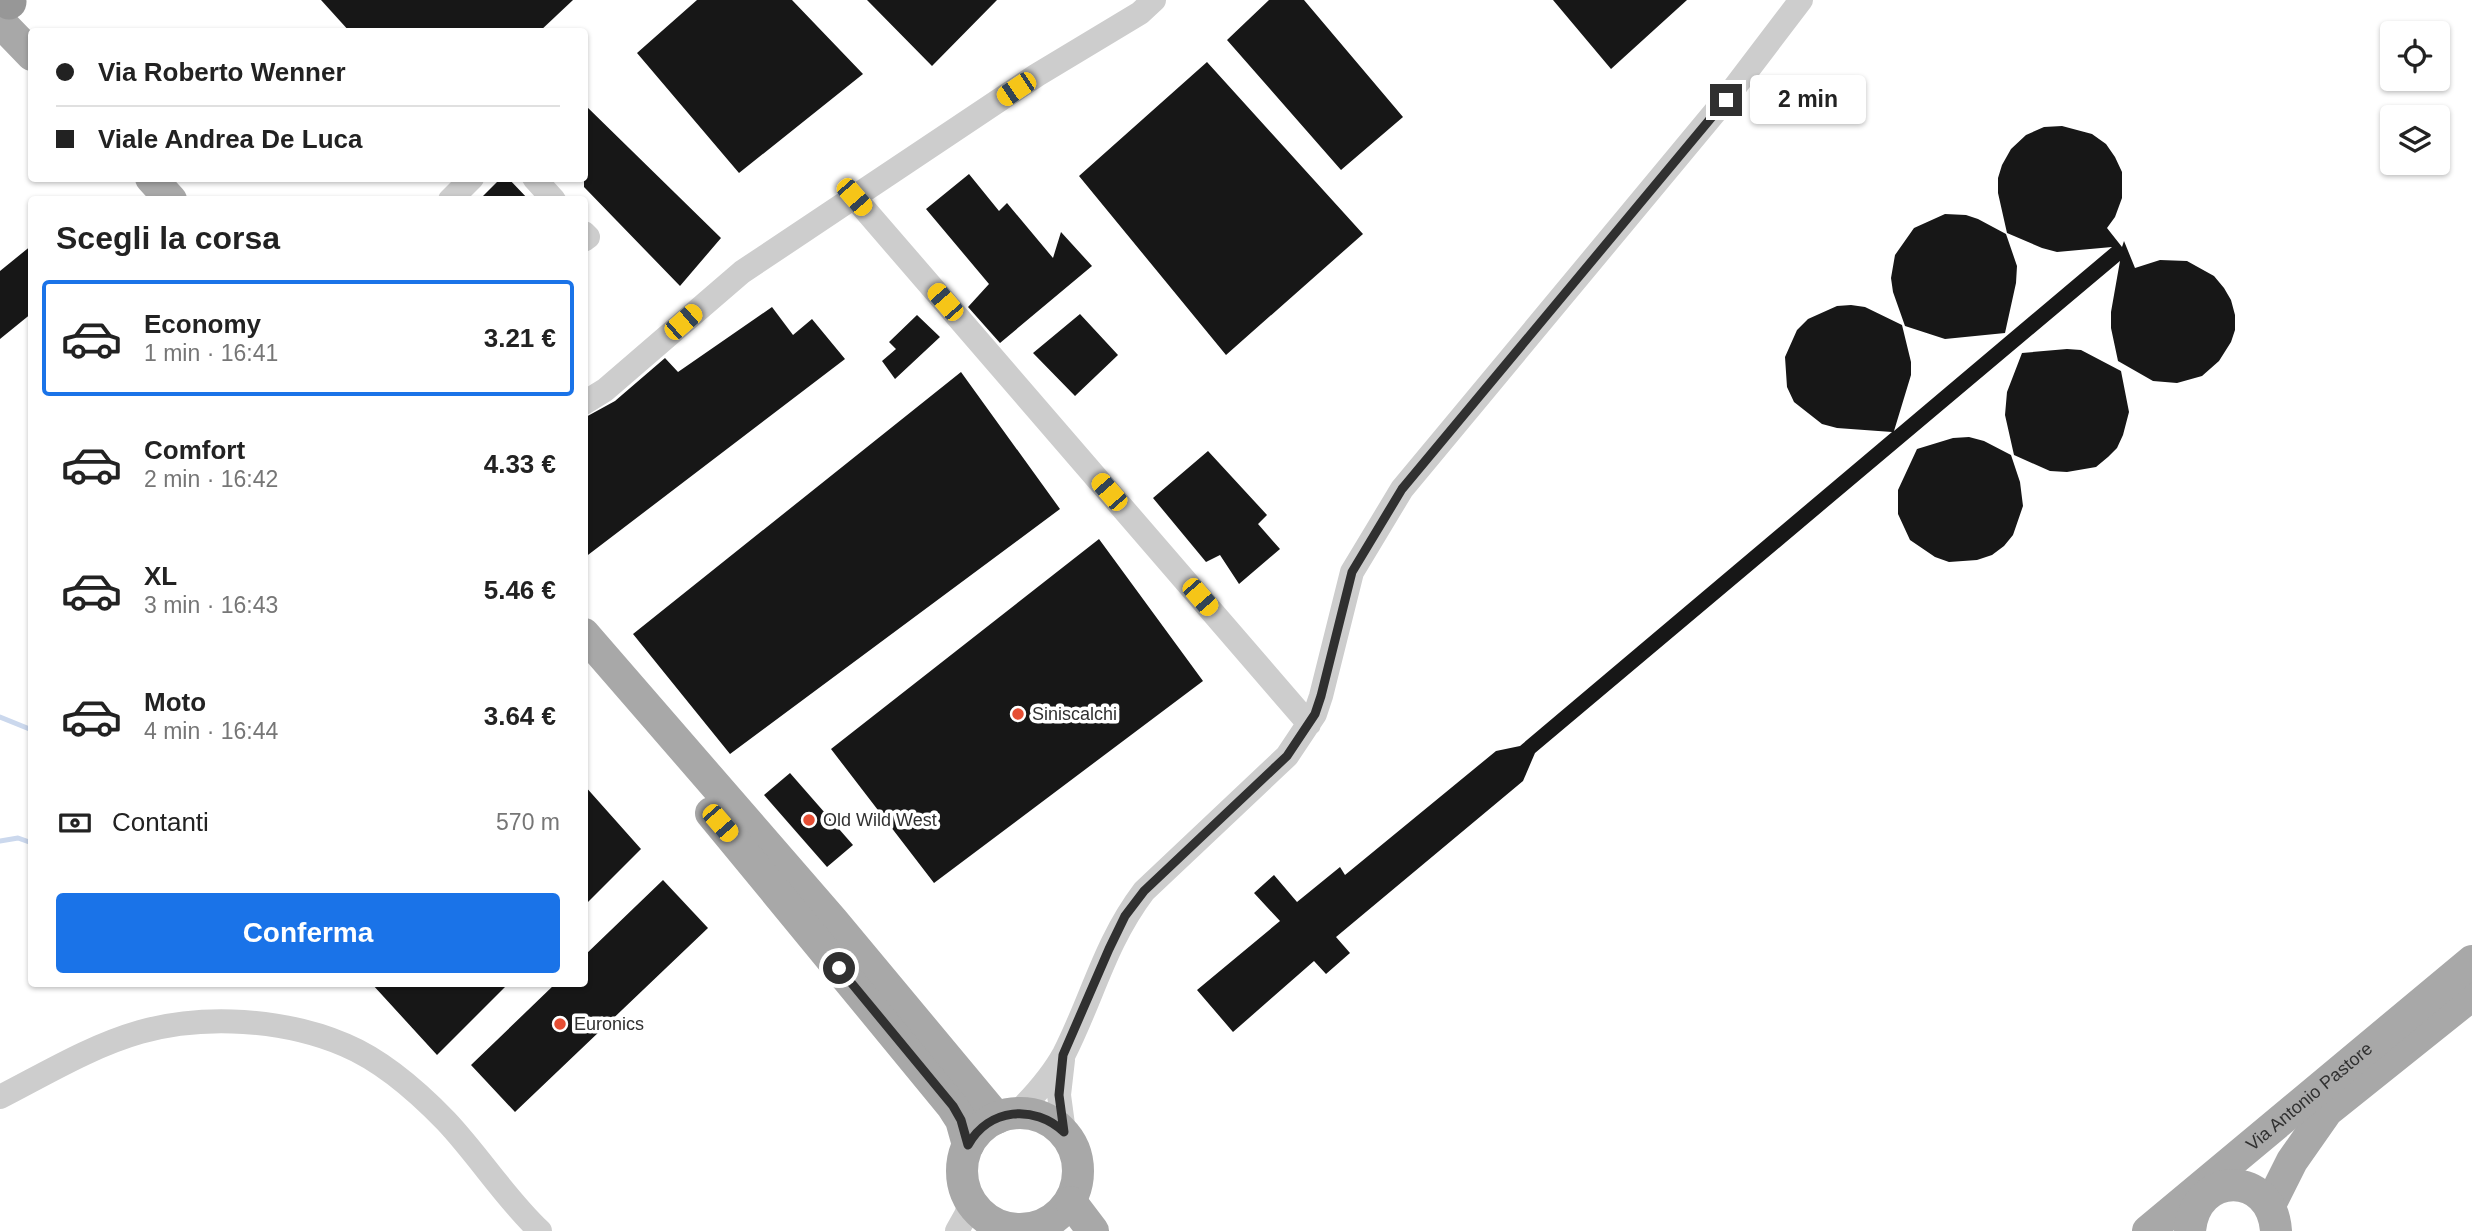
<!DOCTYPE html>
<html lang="it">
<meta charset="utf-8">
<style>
body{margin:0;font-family:Arial,sans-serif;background:#f2f2f2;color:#222;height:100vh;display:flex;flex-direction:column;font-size:26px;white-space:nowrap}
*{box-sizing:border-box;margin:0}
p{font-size:23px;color:#767676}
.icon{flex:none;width:38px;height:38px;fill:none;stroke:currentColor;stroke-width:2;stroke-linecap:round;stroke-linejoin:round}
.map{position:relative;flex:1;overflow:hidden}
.side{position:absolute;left:28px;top:196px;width:560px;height:791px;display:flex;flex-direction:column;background:#fff;border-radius:7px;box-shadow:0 2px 5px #0004}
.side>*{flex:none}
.banner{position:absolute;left:28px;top:28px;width:560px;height:154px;border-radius:7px;box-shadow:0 2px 5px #0004;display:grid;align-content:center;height:154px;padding:0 28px;background:#fff}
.tools{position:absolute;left:2380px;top:21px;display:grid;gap:14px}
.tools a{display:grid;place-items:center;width:70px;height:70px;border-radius:7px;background:#fff;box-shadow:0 2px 5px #0004;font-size:35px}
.end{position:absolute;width:32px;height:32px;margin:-16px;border:9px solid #303030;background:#fff;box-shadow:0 0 0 4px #fff}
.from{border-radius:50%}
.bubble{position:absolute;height:49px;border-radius:7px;background:#fff;box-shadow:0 2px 5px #0004;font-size:23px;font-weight:800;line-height:49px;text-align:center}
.car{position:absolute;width:21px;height:42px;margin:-21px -10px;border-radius:9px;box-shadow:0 0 5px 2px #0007;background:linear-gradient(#f5c518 24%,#345 0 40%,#f5c518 0 76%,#345 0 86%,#f5c518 0)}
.banner b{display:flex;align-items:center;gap:24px;height:66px;font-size:26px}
.banner b+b{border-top:2px solid #e0e0e0}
.banner i{width:18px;height:18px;background:#222}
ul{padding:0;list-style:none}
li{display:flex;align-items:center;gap:21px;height:116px;margin:0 14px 10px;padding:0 14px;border:4px solid transparent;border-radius:7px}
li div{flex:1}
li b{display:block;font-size:26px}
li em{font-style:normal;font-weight:800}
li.on{border-color:#1a73e8}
li>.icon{width:63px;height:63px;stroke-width:1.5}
h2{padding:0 28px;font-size:32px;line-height:84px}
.pay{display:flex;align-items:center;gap:18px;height:77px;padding:0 28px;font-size:26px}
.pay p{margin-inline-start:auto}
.button{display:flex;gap:14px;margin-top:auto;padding:14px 28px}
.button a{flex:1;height:80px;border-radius:7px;background:#1a73e8;color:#fff;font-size:28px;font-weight:800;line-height:80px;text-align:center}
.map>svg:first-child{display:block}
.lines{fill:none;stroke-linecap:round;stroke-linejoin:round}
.stream{stroke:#cbd8ed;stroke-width:5}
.building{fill:#171717}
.minor{stroke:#cdcdcd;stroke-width:24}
.major{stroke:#a8a8a8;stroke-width:32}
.highway{stroke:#979797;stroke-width:35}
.route{stroke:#303030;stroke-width:9}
.poi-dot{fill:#e64e34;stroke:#fff;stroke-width:2.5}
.labels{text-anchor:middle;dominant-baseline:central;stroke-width:7;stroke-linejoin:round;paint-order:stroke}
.poi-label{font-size:18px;fill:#303030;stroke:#fff;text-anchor:start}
.street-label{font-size:18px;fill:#303030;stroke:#fff}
</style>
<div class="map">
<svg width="2472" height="1231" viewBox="0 0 2472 1231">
<rect width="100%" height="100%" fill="#fff"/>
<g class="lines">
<path class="stream" d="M0 717 32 730
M0 841 18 838 32 843"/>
</g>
<path class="building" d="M321 0H573L539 32H350Z
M697 0H792L863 74 739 173 637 53Z
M867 0H997L932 66Z
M1269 0H1304L1403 117 1341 170 1227 40Z
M1553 0H1687L1611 69Z
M1207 62 1363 234 1226 355 1079 176Z
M584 104 721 238 680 286 584 187Z
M2062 126 2092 134 2106 144 2115 157 2122 172V198L2115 217 2107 228 2122 247 2124 241 2135 268 2160 260 2187 261 2214 276 2224 288 2231 300 2235 315V330L2231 342 2219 361 2202 376 2177 383 2153 381 2118 361 2111 328V312L2120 261 1535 753 1523 781 1336 937 1350 953 1326 974 1314 961 1233 1032 1197 990 1280 921 1254 893 1274 875 1297 902 1340 867 1345 875 1496 751 1520 746 1892 432 1837 428 1822 424 1794 402 1787 387 1785 357 1797 330 1808 319 1837 306 1851 305 1865 307 1902 325 1911 362V375L1894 431 2112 247 2057 252 2042 248 2007 233 1998 193V178L2002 165 2011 149 2026 135 2044 127Z
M969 174 999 211 1007 203 1053 258 1061 232 1092 266 1000 343 968 307 989 284 926 209Z
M501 178H508L529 200H479Z
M1945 214 1966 215 1978 219 2006 234 2017 266 2016 283 2005 333 1945 339 1905 326 1893 292 1891 278 1895 255 1914 228Z
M32 245V313L0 339V271Z
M772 307 793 335 812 319 845 359 584 558V418L615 401 665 358 678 372Z
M1080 314 1118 355 1075 396 1033 353Z
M917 315 940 337 895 379 882 361 896 349 889 342Z
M2067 349 2081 350 2121 371 2129 412 2123 435 2117 448 2108 457 2096 467 2067 472 2050 471 2014 455 2005 415 2007 392 2022 353Z
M961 372 1060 509 730 754 633 634Z
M1969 437 1984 441 2011 455 2020 482 2023 506 2013 535 2004 546 1992 555 1977 560 1949 562 1935 557 1910 540 1898 514V490L1917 449 1953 438Z
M1208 451 1267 515 1258 524 1280 549 1239 584 1220 555 1206 562 1153 498Z
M1099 539 1203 681 934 883 831 749Z
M790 773 853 845 827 867 764 795Z
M584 785 641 849 584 906Z
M663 880 708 928 515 1112 471 1065 555 984H584V956Z
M372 984H508L437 1055Z"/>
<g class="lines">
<path class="minor" d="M534 178 554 200
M854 197 1309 724
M450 200 472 178
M584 233 588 237 584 240
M584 403 605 390 742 272 1037 75 1140 13 1154 0
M1063 1060 1059 1095 1064 1132
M0 1097C45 1074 91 1046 140 1032 204 1014 284 1019 345 1045 383 1061 418 1092 446 1121 479 1156 505 1198 540 1231
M1017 1113C1035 1095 1052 1076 1064 1054 1093 997 1104 944 1144 891L1287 756 1315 714 1321 696 1352 572 1402 489 1725 100 1801 0
M957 1231 966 1215 970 1202
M993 1231 1001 1227"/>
<g class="major">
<path d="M0 22 32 55"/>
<path d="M151 178 171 200"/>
<path d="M584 634 833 921 997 1118"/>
<path d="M711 813 952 1106 961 1120 968 1145"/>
<circle cx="1020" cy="1171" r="58"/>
<path d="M1071 1202 1093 1231"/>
<path d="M2270 1205 2292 1161 2327 1111 2472 995"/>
<path id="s1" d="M2148 1231 2472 961"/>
<path d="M2190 1231C2195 1170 2272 1170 2276 1231"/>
</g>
<path class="highway" d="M7 0 9 2"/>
</g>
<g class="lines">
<path class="route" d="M839 968 953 1106 961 1120 968 1145C989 1108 1034 1104 1064 1132L1059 1095 1063 1055 1109 949 1125 916 1144 891 1287 756 1315 714 1321 696 1352 572 1402 489 1726 100"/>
</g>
<g class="poi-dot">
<circle cx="1018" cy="714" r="7"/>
<circle cx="809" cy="820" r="7"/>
<circle cx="560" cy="1024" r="7"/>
</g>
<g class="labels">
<g class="poi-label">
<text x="1032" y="714">Siniscalchi</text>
<text x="823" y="820">Old Wild West</text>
<text x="574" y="1024">Euronics</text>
</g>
<g class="street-label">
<text stroke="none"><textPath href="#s1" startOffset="210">Via Antonio Pastore</textPath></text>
</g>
</g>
</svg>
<div class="tools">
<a><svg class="icon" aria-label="locate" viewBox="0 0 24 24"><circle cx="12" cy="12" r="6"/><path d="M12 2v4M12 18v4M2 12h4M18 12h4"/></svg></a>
<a><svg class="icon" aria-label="layers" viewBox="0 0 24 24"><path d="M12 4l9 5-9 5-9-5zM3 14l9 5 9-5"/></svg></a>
</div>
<i class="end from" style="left:839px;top:968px"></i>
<i class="end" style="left:1726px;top:100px"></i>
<div class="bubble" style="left:1750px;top:75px;width:116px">2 min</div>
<i class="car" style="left:1016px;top:89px;rotate:236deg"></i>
<i class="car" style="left:854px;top:197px;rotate:139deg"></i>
<i class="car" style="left:945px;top:302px;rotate:319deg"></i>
<i class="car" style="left:683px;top:322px;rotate:49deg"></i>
<i class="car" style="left:1109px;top:492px;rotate:319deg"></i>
<i class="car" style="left:1200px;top:597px;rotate:139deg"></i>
<i class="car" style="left:720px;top:823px;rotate:139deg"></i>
<div class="banner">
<b><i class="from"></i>Via Roberto Wenner</b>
<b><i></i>Viale Andrea De Luca</b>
</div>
<section class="side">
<h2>Scegli la corsa</h2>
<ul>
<li class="on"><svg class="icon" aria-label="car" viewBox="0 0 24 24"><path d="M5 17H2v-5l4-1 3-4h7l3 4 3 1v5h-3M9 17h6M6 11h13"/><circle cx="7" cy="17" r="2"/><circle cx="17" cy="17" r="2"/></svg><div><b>Economy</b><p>1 min · 16:41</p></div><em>3.21 €</em></li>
<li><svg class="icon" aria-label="car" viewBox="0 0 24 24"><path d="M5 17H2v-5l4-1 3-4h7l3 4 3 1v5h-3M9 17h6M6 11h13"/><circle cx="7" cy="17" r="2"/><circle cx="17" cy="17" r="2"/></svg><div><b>Comfort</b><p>2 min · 16:42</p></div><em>4.33 €</em></li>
<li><svg class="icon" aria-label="car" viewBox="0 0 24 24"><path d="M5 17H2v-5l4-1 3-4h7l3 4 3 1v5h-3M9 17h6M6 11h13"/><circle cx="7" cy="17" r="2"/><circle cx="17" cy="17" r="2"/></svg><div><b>XL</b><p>3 min · 16:43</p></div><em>5.46 €</em></li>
<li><svg class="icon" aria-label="car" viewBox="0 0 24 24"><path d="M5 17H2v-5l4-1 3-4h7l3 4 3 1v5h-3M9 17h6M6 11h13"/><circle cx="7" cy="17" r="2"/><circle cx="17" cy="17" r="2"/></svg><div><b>Moto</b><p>4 min · 16:44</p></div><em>3.64 €</em></li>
</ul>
<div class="pay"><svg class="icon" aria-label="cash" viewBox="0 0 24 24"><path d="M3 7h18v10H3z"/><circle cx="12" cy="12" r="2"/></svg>Contanti<p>570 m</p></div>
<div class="button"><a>Conferma</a></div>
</section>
</div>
